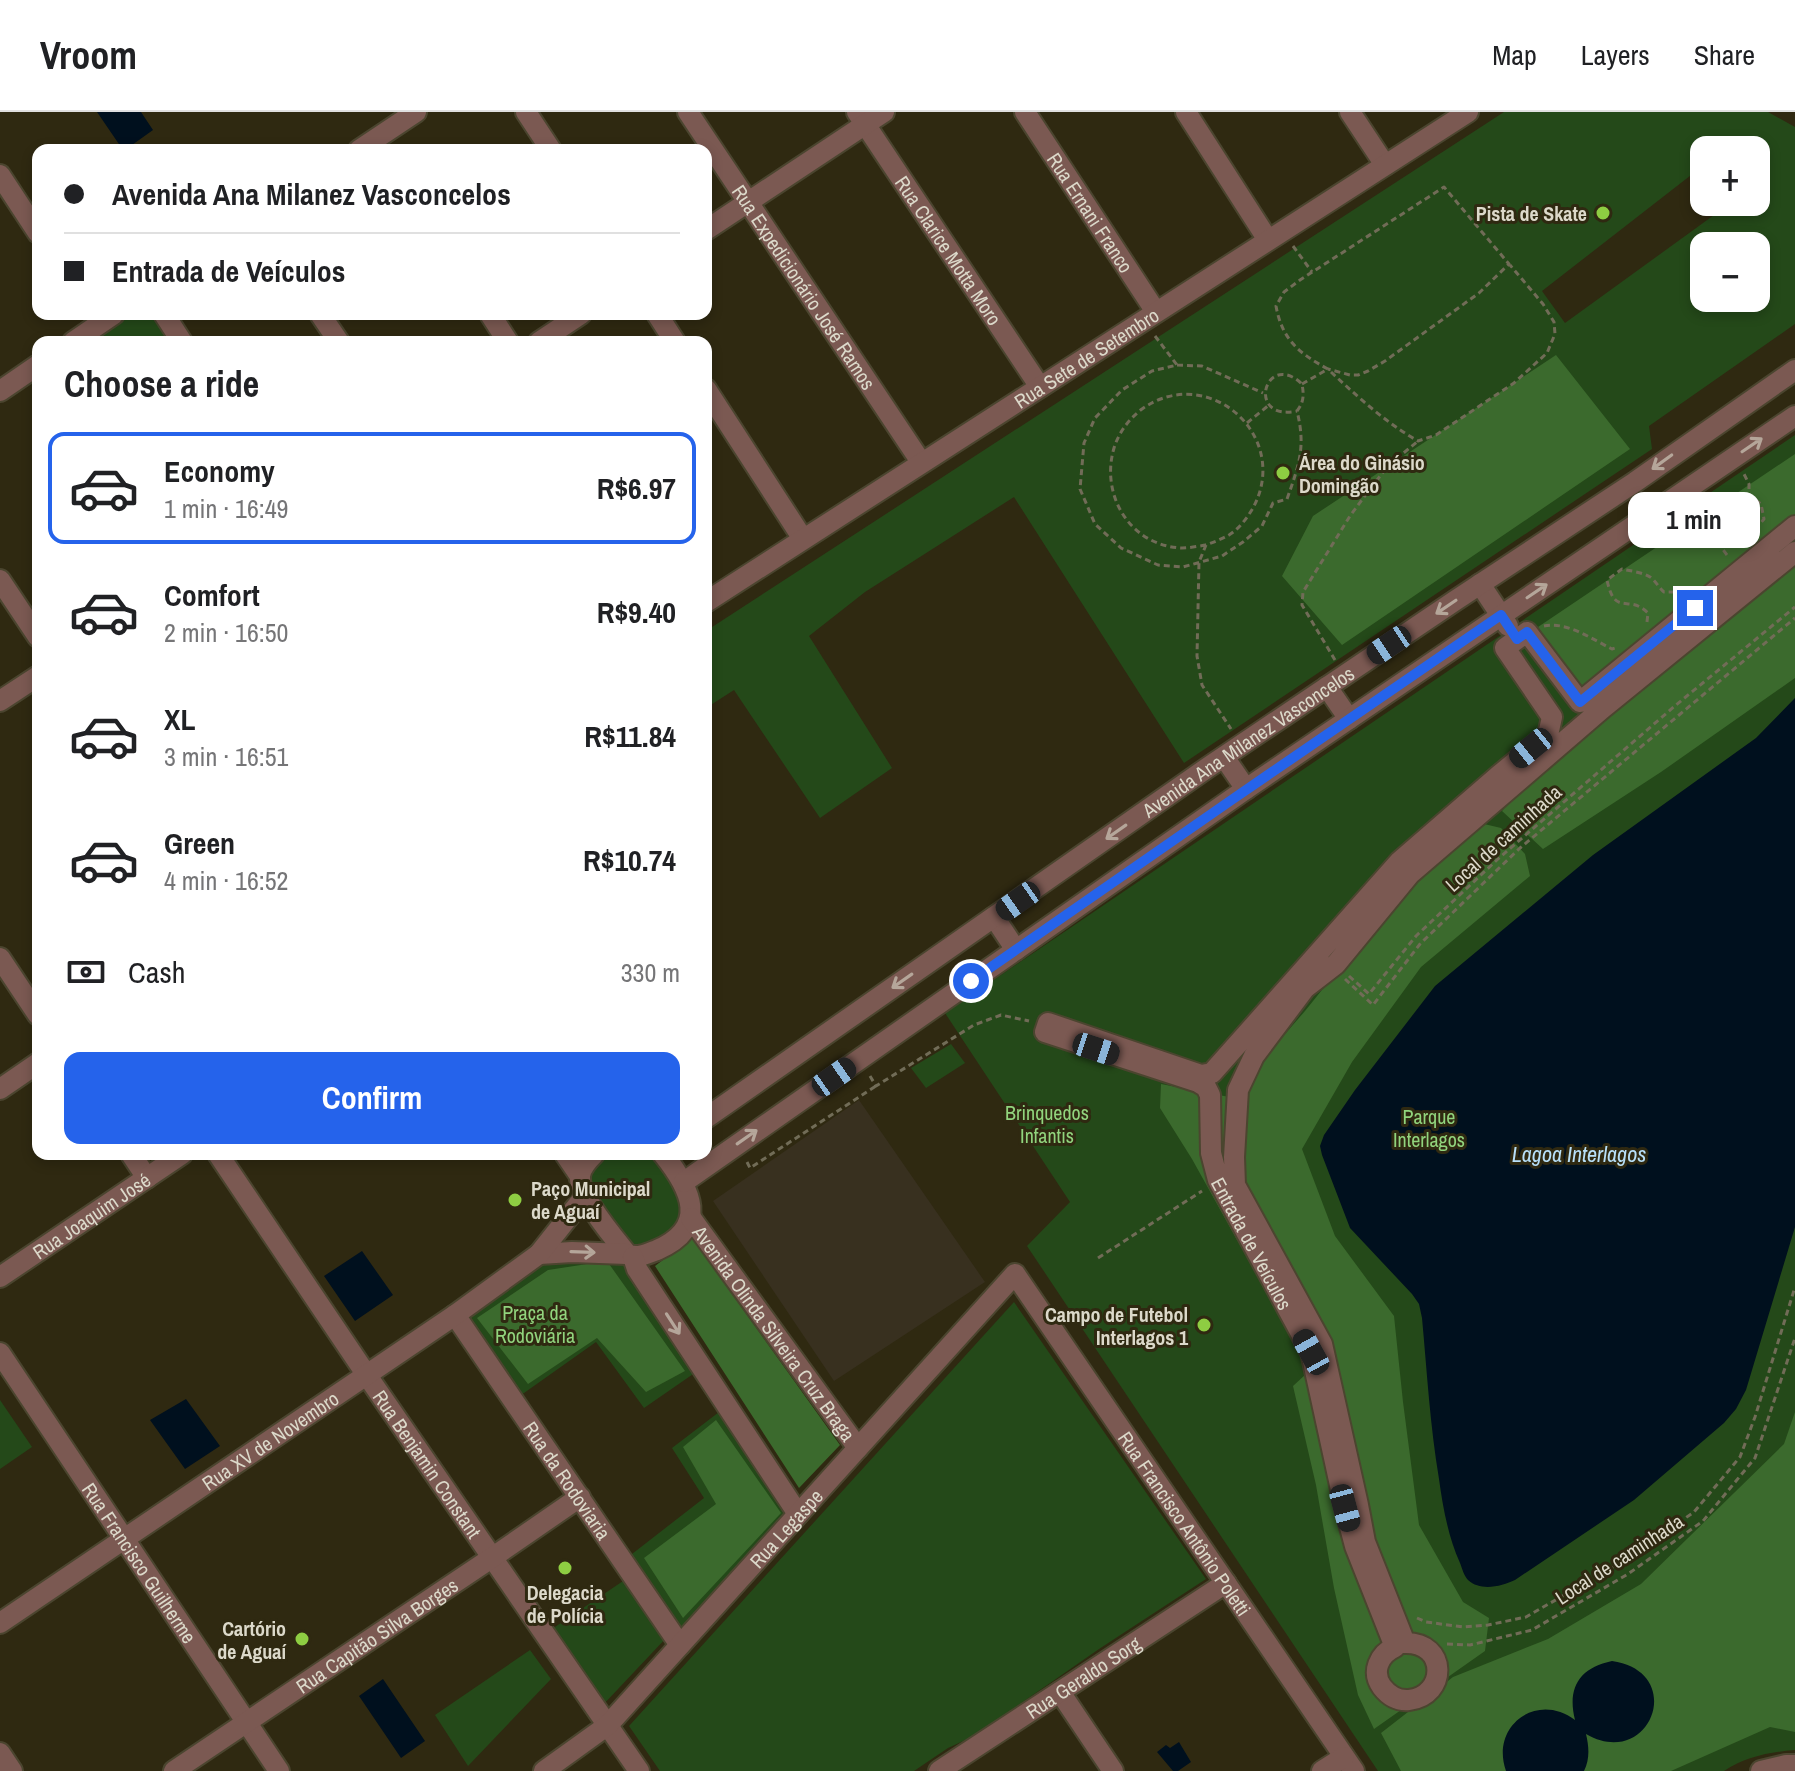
<!DOCTYPE html>
<meta charset="utf-8">
<style>
body{margin:0;font-family:"Archivo Narrow",sans-serif;background:#f6f6f6;color:#202124;height:100vh;display:flex;flex-direction:column;font-size:30px;white-space:nowrap}
*{box-sizing:border-box;margin:0}
p{font-size:26px;color:#757577}
.icon{flex:none;width:44px;height:44px;fill:none;stroke:currentColor;stroke-width:2;stroke-linecap:round;stroke-linejoin:round}
.map{position:relative;flex:1;overflow:hidden}
.sheet{position:absolute;left:32px;top:224px;width:680px;height:824px;display:flex;flex-direction:column;background:#fff;border-radius:16px;box-shadow:0 4px 12px #0003}
.sheet>*{flex:none}
.top-card{position:absolute;left:32px;top:32px;width:680px;height:176px;border-radius:16px;box-shadow:0 4px 12px #0003;display:grid;align-content:center;height:176px;padding:0 32px;background:#fff}
.fabs{position:absolute;left:1690px;top:24px;display:grid;gap:16px}
.fabs a{display:grid;place-items:center;width:80px;height:80px;border-radius:16px;background:#fff;box-shadow:0 4px 12px #0003;font-size:40px}
.end{position:absolute;width:36px;height:36px;margin:-18px;border:10px solid #2563eb;background:#fff;box-shadow:0 0 0 4px #fff}
.from{border-radius:50%}
.bubble{position:absolute;height:56px;border-radius:16px;background:#fff;box-shadow:0 4px 12px #0003;font-size:26px;font-weight:700;line-height:56px;text-align:center}
.car{position:absolute;width:24px;height:48px;margin:-24px -12px;border-radius:10px;box-shadow:0 0 6px 2px #0007;background:linear-gradient(#222 24%,#8ab4d8 0 40%,#222 0 76%,#8ab4d8 0 86%,#222 0)}
.top-card b{display:flex;align-items:center;gap:28px;height:76px;font-size:30px}
.top-card b+b{border-top:2px solid #e0e0e0}
.top-card i{width:20px;height:20px;background:#202124}
ul{padding:0;list-style:none}
li{display:flex;align-items:center;gap:24px;height:112px;margin:0 16px 12px;padding:0 16px;border:4px solid transparent;border-radius:16px}
li div{flex:1}
li b{display:block;font-size:30px}
li em{font-style:normal;font-weight:700}
li.current{border-color:#2563eb}
li>.icon{width:72px;height:72px;stroke-width:1.5}
h2{padding:0 32px;font-size:36px;line-height:96px}
.pay{display:flex;align-items:center;gap:20px;height:88px;padding:0 32px;font-size:30px}
.pay p{margin-inline-start:auto}
.action{display:flex;gap:16px;margin-top:auto;padding:16px 32px}
.action a{flex:1;height:92px;border-radius:16px;background:#2563eb;color:#fff;font-size:32px;font-weight:700;line-height:92px;text-align:center}
header{display:flex;align-items:center;gap:48px;box-sizing:border-box;height:112px;padding:0 40px;background:#fff;border-bottom:2px solid #e0e0e0}
header strong{font-size:38px}
nav{display:flex;gap:44px;margin-inline-start:auto;font-size:28px}
.map>svg:first-child{display:block}
.commercial{fill:#38301f}
.green{fill:#244919;fill-rule:evenodd}
.forest{fill:#3b6a2d}
.water{fill:#00101e}
.lines{fill:none;stroke-linecap:round;stroke-linejoin:round}
.minor-casing{stroke:#4b452f;stroke-width:24}
.path{stroke:#716c57;stroke-width:3;stroke-dasharray:6 4;stroke-linecap:butt}
.minor{stroke:#7b5952;stroke-width:20}
.oneway{stroke:#b5a69a}
.route{stroke:#2563eb;stroke-width:10}
.poi-dot{fill:#8ecd42;stroke:#2f2911;stroke-width:3}
.labels{text-anchor:middle;dominant-baseline:central;stroke-width:6;stroke-linejoin:round;paint-order:stroke}
.street-label{font-size:20px;fill:#dcd9ca;stroke:#2f2911}
.poi-label{font-size:20px;font-weight:bold;fill:#dcd9ca;stroke:#2f2911;text-anchor:end}
.park-label{font-size:20px;fill:#91d47d;stroke:#2f2911}
.water-label{font-size:22px;font-style:italic;fill:#b8e0f9;stroke:#2f2911}
</style>
<header>
<strong>Vroom</strong>
<nav><a>Map</a><a>Layers</a><a>Share</a></nav>
</header>
<div class="map">
<svg width="1795" height="1659" viewBox="0 0 1795 1659">
<rect width="100%" height="100%" fill="#2f2911"/>
<path class="commercial" d="M859 988 985 1170 834 1269 713 1089Z"/>
<path class="green" d="M1504 0H1768L1795 15V212L1649 314 1652 337 1184 651 1014 385 865 480 809 524 892 656 820 706 734 578 706 596V519ZM1724 37 1756 38V56L1768 64 1756 73V90H1732L1565 211 1542 179 1704 53V38ZM1704 134H1756V186H1704Z
M131 202H154L172 230H90Z
M1795 323V1638C1770 1640 1745 1645 1724 1659H1378L1027 1134 1070 1090 945 901Z
M951 932 965 951 926 976 911 956Z
M597 1042H659L681 1071 683 1117 634 1142 588 1083V1051Z
M541 1147 629 1148 699 1258 644 1296 596 1230 517 1286 459 1203Z
M1014 1190 1206 1467 1099 1537 974 1624 948 1636 914 1659H660L629 1614Z
M0 1288 32 1335 0 1357Z
M723 1297 791 1400 680 1533 623 1449 704 1386 672 1336Z
M629 1465 667 1525 602 1594 549 1519Z
M530 1538 551 1567 468 1654 435 1603Z"/>
<path class="forest" d="M1556 243 1630 337 1342 533 1282 464 1313 404Z
M1795 342V566L1661 660 1543 737 1502 699 1527 669 1598 608 1538 515Z
M1480 711 1501 716 1525 742 1530 764 1421 855 1352 950 1302 1037 1335 1124 1394 1204 1403 1290 1419 1413 1463 1490 1489 1506 1485 1539 1374 1617 1358 1583 1334 1476 1316 1373 1293 1274 1306 1262 1296 1227 1237 1128 1192 1047 1160 996 1161 972 1245 988 1265 945 1305 899 1400 781Z
M692 1126 840 1333 799 1376 655 1154Z
M607 1149 685 1259 646 1280 597 1226 528 1272 477 1206 548 1158Z
M1795 1300V1620L1770 1615 1671 1659H1401L1381 1621 1453 1565 1548 1527 1641 1472 1784 1332Z
M716 1308 781 1401 683 1506 644 1446 716 1392 683 1335Z"/>
<path class="water" d="M97 0H141L153 18 125 38H123Z
M1795 586V1115L1746 1278 1736 1297 1724 1311 1634 1388 1515 1468C1502 1474 1481 1480 1468 1468 1464 1464 1462 1456 1460 1451 1448 1424 1443 1396 1439 1367 1430 1314 1427 1260 1422 1206L1419 1192 1412 1182 1350 1116 1322 1043 1320 1034 1324 1023 1355 978 1435 874 1593 743 1756 626Z
M362 1139 393 1183 355 1209 324 1164Z
M186 1287 220 1334 185 1357 150 1308Z
M1612 1549C1688 1560 1650 1659 1586 1622 1589 1635 1590 1647 1584 1659H1506C1490 1614 1537 1579 1575 1608 1567 1576 1579 1556 1612 1549Z
M383 1567 425 1629 401 1646 359 1584Z
M1179 1630 1191 1650 1178 1659H1173L1157 1640 1166 1633 1170 1636Z"/>
<g class="lines">
<defs>
<g id="minor">
<path d="M526 0 551 38"/>
<path id="s1" d="M688 0 921 350"/>
<path id="s2" d="M857 0 1040 275"/>
<path id="s3" d="M1025 0 1156 200"/>
<path d="M1186 0 1268 128"/>
<path d="M1350 0 1385 53"/>
<path d="M359 38 416 0"/>
<path d="M0 63 38 121"/>
<path d="M706 118 884 0"/>
<path d="M164 202 182 230"/>
<path d="M320 202 339 230"/>
<path d="M490 202 508 230"/>
<path d="M657 202 675 230"/>
<path d="M73 230 114 202"/>
<path d="M539 230 581 202"/>
<path d="M706 277 803 427"/>
<path d="M0 279 38 253"/>
<path id="s4" d="M1795 414 1580 590 1527 520 1505 536 1552 605 1548 623 1498 664 1400 749 1212 961 1201 963 1048 911 1045 920 1198 970 1206 975 1210 983 1211 1041 1218 1068 1311 1240 1345 1396 1355 1434 1395 1535C1379 1542 1371 1560 1382 1575 1389 1584 1398 1589 1409 1588 1447 1584 1448 1530 1405 1531L1365 1430 1358 1393 1322 1232 1235 1073 1234 1045 1238 978 1254 944 1305 876 1336 852 1410 762 1603 596 1795 440"/>
<path d="M0 468 38 525"/>
<path d="M1480 472 1508 514"/>
<path id="s5" d="M706 490 1468 0"/>
<path d="M1327 575 1349 607"/>
<path d="M0 589 38 564"/>
<path d="M1224 645 1246 677"/>
<path d="M994 805 1016 838"/>
<path d="M0 846 38 903"/>
<path d="M0 977 38 951"/>
<path id="s6" d="M706 1006 1207 656 1456 488 1635 370 1795 258"/>
<path d="M131 1042 147 1066"/>
<path id="s7" d="M218 1042 366 1262 639 1659"/>
<path d="M565 1042 580 1064"/>
<path d="M594 1042C589 1047 581 1055 580 1064 578 1084 614 1126 627 1142 637 1147 647 1142 657 1138 710 1115 691 1077 663 1042"/>
<path d="M684 1070 1246 677 1795 304"/>
<path id="s8" d="M691 1106 858 1336"/>
<path d="M539 1142 572 1140 627 1142"/>
<path d="M633 1145 637 1157 798 1402"/>
<path id="s9" d="M0 1165 182 1042"/>
<path id="s10" d="M455 1203 680 1533"/>
<path id="s11" d="M0 1241 279 1659"/>
<path id="s12" d="M0 1511 455 1203 539 1142 585 1084"/>
<path d="M1060 1580 1113 1659"/>
<path d="M0 1641 12 1659"/>
<path id="s13" d="M174 1659 493 1445 580 1385"/>
<path id="s14" d="M544 1659 608 1613 1015 1162 1354 1659"/>
<path id="s15" d="M939 1659 1226 1471"/>
<path d="M1322 1659 1344 1645"/>
<path d="M1761 1659 1786 1653H1795"/>
</g>
</defs>
<use href="#minor" class="minor-casing"/>
<path class="path" d="M1293 134 1312 160
M1155 224 1177 253 1152 259 1122 278 1095 306 1084 331 1080 377 1095 412 1121 436 1158 453 1183 455 1222 444 1243 430 1262 414 1273 391 1287 387C1299 353 1306 335 1297 299 1304 290 1304 283 1302 272 1265 237 1245 310 1297 299
M1177 253 1202 254 1263 281
M1331 260C1358 285 1386 311 1418 329L1436 323 1514 271 1547 241 1555 222 1554 210 1543 192 1510 153
M1302 272 1328 257C1300 242 1282 228 1276 194L1284 180 1300 168 1444 75 1509 152 1479 181 1385 249 1368 259 1358 263H1350L1328 257
M1247 311 1269 293
M1713 382C1723 405 1714 410 1738 424
M1206 433C1199 434 1190 436 1182 436 1130 434 1100 383 1114 336 1119 320 1129 307 1142 297 1208 250 1292 324 1253 396 1247 406 1239 417 1229 423 1222 427 1214 430 1206 433L1199 450 1197 544 1202 573 1231 617
M1727 443 1721 435 1728 426 1755 418 1764 407 1761 392 1749 383V372L1744 362
M1647 510 1648 501C1628 481 1615 506 1607 468L1622 457C1630 459 1642 460 1650 465 1655 468 1659 476 1664 480H1674L1678 487
M1544 514C1566 509 1592 527 1612 537L1615 536
M1335 548 1302 493 1303 480 1350 404 1370 377 1388 354 1418 329
M1349 864 1369 882 1416 824 1499 746 1676 593 1795 495
M1345 867 1373 893 1420 832 1520 736 1795 506
M870 964 876 974 974 913 1001 903 1029 909
M747 1050 750 1056 876 974
M1098 1146 1202 1079
M1417 1506 1426 1510 1463 1515 1488 1513 1526 1505 1625 1448 1694 1400 1740 1345 1755 1305 1795 1175
M1447 1532 1470 1533 1532 1518 1628 1462 1703 1409 1755 1346 1795 1226"/>
<use href="#minor" class="minor"/>
</g>
<defs><path id="oneway-shaft" d="M-6 0H5M1.5-3L5.5 0L1.5 3" fill="none" stroke-width="1.6" stroke-linecap="round" stroke-linejoin="round" transform="scale(2)"/></defs>
<g class="oneway">
<use href="#oneway-shaft" transform="translate(1752 333) rotate(-34)"/>
<use href="#oneway-shaft" transform="translate(1662 350) rotate(144)"/>
<use href="#oneway-shaft" transform="translate(1537 479) rotate(-34)"/>
<use href="#oneway-shaft" transform="translate(1446 495) rotate(146)"/>
<use href="#oneway-shaft" transform="translate(1116 720) rotate(145)"/>
<use href="#oneway-shaft" transform="translate(902 869) rotate(145)"/>
<use href="#oneway-shaft" transform="translate(747 1025) rotate(-35)"/>
<use href="#oneway-shaft" transform="translate(583 1140) rotate(2)"/>
<use href="#oneway-shaft" transform="translate(673 1212) rotate(57)"/>
</g>
<g class="lines">
<path class="route" d="M971 869 1230 689 1501 503 1517 527 1527 520 1580 590 1695 496"/>
</g>
<g class="poi-dot">
<circle cx="1603" cy="101" r="8"/>
<circle cx="1283" cy="361" r="8"/>
<circle cx="515" cy="1088" r="8"/>
<circle cx="1204" cy="1213" r="8"/>
<circle cx="565" cy="1456" r="8"/>
<circle cx="302" cy="1527" r="8"/>
</g>
<g class="labels">
<g class="street-label">
<text stroke="none"><textPath href="#s3" startOffset="120">Rua Ernani Franco</textPath></text>
<text stroke="none"><textPath href="#s2" startOffset="166">Rua Clarice Motta Moro</textPath></text>
<text stroke="none"><textPath href="#s1" startOffset="210">Rua Expedicionário José Ramos</textPath></text>
<text stroke="none"><textPath href="#s5" startOffset="452">Rua Sete de Setembro</textPath></text>
<text stroke="none"><textPath href="#s6" startOffset="660">Avenida Ana Milanez Vasconcelos</textPath></text>
<text transform="translate(1503 726) rotate(-42)">Local de caminhada</text>
<text stroke="none"><textPath href="#s9" startOffset="110">Rua Joaquim José</textPath></text>
<text stroke="none"><textPath href="#s4" startOffset="1492">Entrada de Veículos</textPath></text>
<text stroke="none"><textPath href="#s8" startOffset="142">Avenida Olinda Silveira Cruz Braga</textPath></text>
<text stroke="none"><textPath href="#s12" startOffset="326">Rua XV de Novembro</textPath></text>
<text stroke="none"><textPath href="#s7" startOffset="374">Rua Benjamin Constant</textPath></text>
<text stroke="none"><textPath href="#s10" startOffset="200">Rua da Rodoviaria</textPath></text>
<text stroke="none"><textPath href="#s14" startOffset="988">Rua Francisco Antônio Poletti</textPath></text>
<text stroke="none"><textPath href="#s14" startOffset="344">Rua Legaspe</textPath></text>
<text transform="translate(1619 1447) rotate(-33)">Local de caminhada</text>
<text stroke="none"><textPath href="#s11" startOffset="252">Rua Francisco Guilherme</textPath></text>
<text stroke="none"><textPath href="#s13" startOffset="244">Rua Capitão Silva Borges</textPath></text>
<text stroke="none"><textPath href="#s15" startOffset="172">Rua Geraldo Sorg</textPath></text>
</g>
<g class="poi-label">
<text x="1587" y="101">Pista de Skate</text>
<text x="1299" y="350" text-anchor="start">Área do Ginásio<tspan x="1299" dy="23">Domingão</tspan></text>
<text x="531" y="1076" text-anchor="start">Paço Municipal<tspan x="531" dy="23">de Aguaí</tspan></text>
<text x="1188" y="1202">Campo de Futebol<tspan x="1188" dy="23">Interlagos 1</tspan></text>
<text x="565" y="1480" text-anchor="middle">Delegacia<tspan x="565" dy="23">de Polícia</tspan></text>
<text x="286" y="1516">Cartório<tspan x="286" dy="23">de Aguaí</tspan></text>
</g>
<g class="park-label">
<text x="1047" y="1000">Brinquedos<tspan x="1047" dy="23">Infantis</tspan></text>
<text x="1429" y="1004">Parque<tspan x="1429" dy="23">Interlagos</tspan></text>
<text x="535" y="1200">Praça da<tspan x="535" dy="23">Rodoviária</tspan></text>
</g>
<g class="water-label">
<text x="1579" y="1042">Lagoa Interlagos</text>
</g>
</g>
</svg>
<div class="fabs">
<a>+</a>
<a>−</a>
</div>
<i class="end from" style="left:971px;top:869px"></i>
<i class="end" style="left:1695px;top:496px"></i>
<div class="bubble" style="left:1628px;top:380px;width:132px">1 min</div>
<i class="car" style="left:1389px;top:533px;rotate:236deg"></i>
<i class="car" style="left:1531px;top:636px;rotate:231deg"></i>
<i class="car" style="left:1018px;top:789px;rotate:235deg"></i>
<i class="car" style="left:1096px;top:937px;rotate:108deg"></i>
<i class="car" style="left:834px;top:965px;rotate:55deg"></i>
<i class="car" style="left:1311px;top:1240px;rotate:331deg"></i>
<i class="car" style="left:1345px;top:1396px;rotate:165deg"></i>
<div class="top-card">
<b><i class="from"></i>Avenida Ana Milanez Vasconcelos</b>
<b><i></i>Entrada de Veículos</b>
</div>
<section class="sheet">
<h2>Choose a ride</h2>
<ul>
<li class="current"><svg class="icon" aria-label="car" viewBox="0 0 24 24"><path d="M5 17H2v-5l4-1 3-4h7l3 4 3 1v5h-3M9 17h6M6 11h13"/><circle cx="7" cy="17" r="2"/><circle cx="17" cy="17" r="2"/></svg><div><b>Economy</b><p>1 min · 16:49</p></div><em>R$6.97</em></li>
<li><svg class="icon" aria-label="car" viewBox="0 0 24 24"><path d="M5 17H2v-5l4-1 3-4h7l3 4 3 1v5h-3M9 17h6M6 11h13"/><circle cx="7" cy="17" r="2"/><circle cx="17" cy="17" r="2"/></svg><div><b>Comfort</b><p>2 min · 16:50</p></div><em>R$9.40</em></li>
<li><svg class="icon" aria-label="car" viewBox="0 0 24 24"><path d="M5 17H2v-5l4-1 3-4h7l3 4 3 1v5h-3M9 17h6M6 11h13"/><circle cx="7" cy="17" r="2"/><circle cx="17" cy="17" r="2"/></svg><div><b>XL</b><p>3 min · 16:51</p></div><em>R$11.84</em></li>
<li><svg class="icon" aria-label="car" viewBox="0 0 24 24"><path d="M5 17H2v-5l4-1 3-4h7l3 4 3 1v5h-3M9 17h6M6 11h13"/><circle cx="7" cy="17" r="2"/><circle cx="17" cy="17" r="2"/></svg><div><b>Green</b><p>4 min · 16:52</p></div><em>R$10.74</em></li>
</ul>
<div class="pay"><svg class="icon" aria-label="cash" viewBox="0 0 24 24"><path d="M3 7h18v10H3z"/><circle cx="12" cy="12" r="2"/></svg>Cash<p>330 m</p></div>
<div class="action"><a>Confirm</a></div>
</section>
</div>
